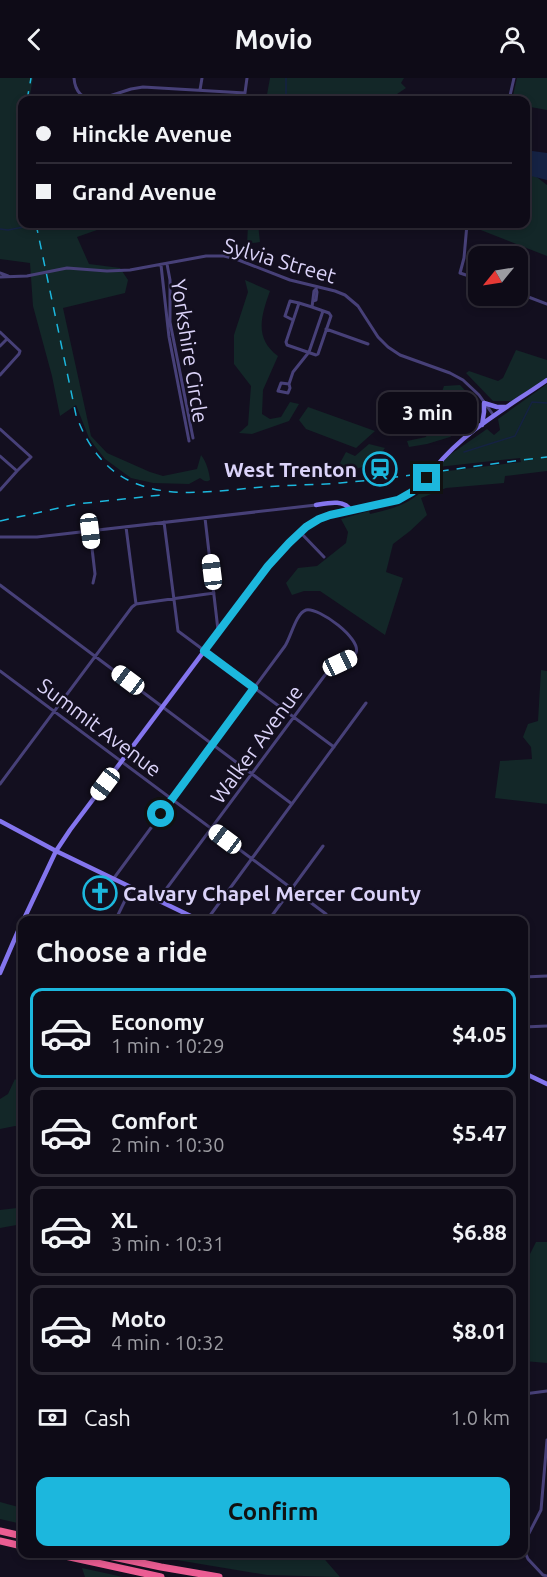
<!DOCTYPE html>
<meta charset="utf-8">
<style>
body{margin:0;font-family:Ubuntu,sans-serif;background:#1c1924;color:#f1f3f6;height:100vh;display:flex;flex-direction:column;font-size:22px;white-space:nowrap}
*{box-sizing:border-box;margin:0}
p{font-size:20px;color:#9b9ba1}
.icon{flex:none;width:33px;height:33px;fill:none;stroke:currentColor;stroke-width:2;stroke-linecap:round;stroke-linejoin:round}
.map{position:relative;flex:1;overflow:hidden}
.panel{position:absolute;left:18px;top:838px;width:510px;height:642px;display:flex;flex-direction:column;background:#0e0b17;border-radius:12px;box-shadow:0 3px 9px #0003,0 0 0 2px #2e2b36}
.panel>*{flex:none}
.top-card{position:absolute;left:18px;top:18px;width:512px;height:132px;border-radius:12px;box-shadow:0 3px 9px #0003,0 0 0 2px #2e2b36;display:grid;align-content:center;height:132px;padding:0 18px;background:#0e0b17}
.needle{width:39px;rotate:240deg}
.tools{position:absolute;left:468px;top:168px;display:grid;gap:12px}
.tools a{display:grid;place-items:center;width:60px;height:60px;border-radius:12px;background:#0e0b17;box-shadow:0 3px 9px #0003,0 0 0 2px #2e2b36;font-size:30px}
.end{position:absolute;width:27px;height:27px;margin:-14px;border:8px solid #1cb7dd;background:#111;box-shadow:0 0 0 3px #111}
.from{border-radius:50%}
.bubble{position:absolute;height:42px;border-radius:12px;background:#0e0b17;box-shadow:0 3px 9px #0003,0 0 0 2px #2e2b36;font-size:20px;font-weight:600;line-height:42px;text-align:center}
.car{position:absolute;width:18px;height:36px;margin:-18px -9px;border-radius:8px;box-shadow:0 0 4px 2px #0007;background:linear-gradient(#fff 24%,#345 0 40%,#fff 0 76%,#345 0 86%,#fff 0)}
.top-card b{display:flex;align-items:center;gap:21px;height:57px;font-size:22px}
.top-card b+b{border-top:2px solid #2e2b36}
.top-card i{width:15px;height:15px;background:#f1f3f6}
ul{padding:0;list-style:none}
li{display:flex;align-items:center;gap:18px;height:90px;margin:0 12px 9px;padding:0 6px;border:3px solid #2e2b36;border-radius:12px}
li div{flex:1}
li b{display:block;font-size:22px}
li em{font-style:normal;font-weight:600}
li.current{border-color:#1cb7dd}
li>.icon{width:54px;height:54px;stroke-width:1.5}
h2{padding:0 18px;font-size:27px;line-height:72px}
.pay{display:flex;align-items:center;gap:15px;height:66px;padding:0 18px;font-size:22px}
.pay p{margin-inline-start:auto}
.button{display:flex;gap:12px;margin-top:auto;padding:12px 18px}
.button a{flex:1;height:69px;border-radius:12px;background:#1cb7dd;color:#111;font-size:24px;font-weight:600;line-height:69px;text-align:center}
header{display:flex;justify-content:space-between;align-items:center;height:78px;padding:0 18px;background:#0e0b17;font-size:27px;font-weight:600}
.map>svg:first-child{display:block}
.green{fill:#132728}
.water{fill:#152243}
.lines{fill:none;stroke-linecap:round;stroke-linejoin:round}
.stream{stroke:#152243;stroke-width:1.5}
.secondary-tunnel{stroke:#312c40;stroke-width:4.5;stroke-dasharray:4.5 2;stroke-linecap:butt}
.street{stroke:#474078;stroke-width:3}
.secondary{stroke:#8475ee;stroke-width:4.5}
.highway{stroke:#eb5d93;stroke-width:7}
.rail{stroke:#1cb7dd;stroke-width:1.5;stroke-dasharray:9 8;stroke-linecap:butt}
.route{stroke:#1cb7dd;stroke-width:8}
.labels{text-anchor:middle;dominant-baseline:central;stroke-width:5;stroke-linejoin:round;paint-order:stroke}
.street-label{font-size:21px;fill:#dbd3f9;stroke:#130f1f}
.poi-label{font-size:21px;font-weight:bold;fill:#dbd3f9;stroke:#130f1f;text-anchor:end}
</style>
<header><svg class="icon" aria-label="back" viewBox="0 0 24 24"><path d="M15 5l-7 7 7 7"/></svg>Movio<svg class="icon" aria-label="person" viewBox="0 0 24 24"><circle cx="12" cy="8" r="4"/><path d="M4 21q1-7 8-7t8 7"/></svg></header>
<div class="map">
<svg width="547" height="1499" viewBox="0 0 547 1499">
<rect width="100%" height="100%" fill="#130f1f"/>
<path class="green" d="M0 0H33L29 22H22V146H114L77 159 89 186 120 190 128 202 125 215 63 230 91 358 107 375 150 394 163 398 197 391 201 377C206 383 209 393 210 402 206 405 203 402 200 400L189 406 153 405 131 400 105 381 97 371 89 360 76 327 60 338 52 298 33 228 30 185 0 181Z
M270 0H404L401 5 406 10 388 22H266Z
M517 0H547V32L525 28V22H512Z
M525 90 547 107V178L468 147 469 146H525Z
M238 146H258L260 164 247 166 248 148Z
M245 202 270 213C261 238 254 260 278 278L263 312 262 336 270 341 281 339 290 324 299 326 289 343 252 356 239 355 248 347 251 308 234 286V257L248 214Z
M516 272 547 282V300L512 323H493L466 295 469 293 498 303 503 300Z
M547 306V393L505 398 504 405 446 410 421 420 427 437 410 453 393 466 386 494 403 500 385 557 320 513H304L292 517 286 505 298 490 317 488 346 465 348 454 341 441 369 433 370 436C406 428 416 422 440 394L521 384 520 380 438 389 451 376 487 351 494 357 500 352 498 341Z
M460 307C469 316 477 327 476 340L450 359 427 366 409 369 407 363 426 359 444 308Z
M308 329 375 353 356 370 306 351 299 342Z
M369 366 385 370C371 388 365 389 344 394L340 385 346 374 355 378Z
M541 592 547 593V726L495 720 500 683 532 681 531 669 523 659 528 646 538 643Z
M15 1001 22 1008V1049L15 1048 0 1051V1021L8 1016Z
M17 1130 22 1132V1146L0 1150V1132Z
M536 1164H547V1285L524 1283V1188Z
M0 1424 22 1430V1446L0 1441Z
M141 1476H320L340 1499 267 1497Z
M82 1490 123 1499H85Z"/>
<path class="water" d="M525 72 547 75V102L531 98 525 92Z"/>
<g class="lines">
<path class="stream" d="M286 0V22
M38 146H42
M62 146 64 147 71 146
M0 151 8 152 34 147
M464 374 515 358 532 324 547 325"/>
<path class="secondary-tunnel" d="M427 400 435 390"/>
<path class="street" d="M74 0C75 13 82 21 95 22
M200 12 202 0
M77 22 81 17
M97 22 131 11 143 9 245 15
M244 22 247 0
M509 22 514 0
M467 146 464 180 460 195 478 201
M167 186 170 202V244L193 360
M161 187 169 259 189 363
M0 195 8 198
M0 199 27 198 67 190 107 193 130 192 206 178H224L236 181 290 202 335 213 345 217 358 228 378 259 388 269 400 277 450 295 463 302 479 317 494 338
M518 215 547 226
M312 229 299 225 286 264 287 267 316 277 318 276 331 238 329 235 312 229 314 213 316 211 317 214 316 222 313 223
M293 242 285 238 290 223 299 225
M326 251 368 266
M0 254 20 273 19 276 0 297
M0 268 7 261
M289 306 281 305 278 313 288 315 290 310 289 306 293 294 309 274 323 233
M0 351 31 379 17 393 0 378
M0 412 17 393
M205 440 218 552
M164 444 178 553 334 669
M126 449 136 526
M90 453 95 496 93 505
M300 454 324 479
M0 459H37L316 427
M0 507 292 726
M0 593 326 836
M0 706 132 529 136 526 214 515
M114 800 285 568C291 559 296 535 306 532 319 529 362 561 356 575 352 582 342 583 336 587 332 590 329 593 325 597L158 822
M115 843 131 810
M206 843 366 625
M268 843 323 768
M524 899 547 898
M524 949 547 948
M524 1316 547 1313
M547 1362 541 1432 525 1463 524 1472 528 1481 543 1497 547 1498"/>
<path class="secondary" d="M482 347 484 334V325L497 329H506
M435 390C464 353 508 329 547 302
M316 427C328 425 345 421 351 433
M0 743 56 773 201 843
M23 843 56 773 70 752 268 488 300 454 312 445 330 437 398 422 412 414 427 400
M0 895 22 844
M524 995 547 1006"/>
<path class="highway" d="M0 1453 22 1458
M0 1463 22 1468
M56 1476 161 1499
M99 1476 161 1489 219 1499"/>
<path class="rail" d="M27 22 31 0
M36 146 76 337C87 367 105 394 137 406 175 421 222 412 263 409 288 407 314 407 340 405 409 399 478 387 547 379
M0 443 77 426 161 417"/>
</g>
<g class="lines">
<path class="route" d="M161 736 254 610 204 573 268 488 289 465 306 449 319 441 330 437 398 422 412 414 427 400"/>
</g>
<defs>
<symbol id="station-ring" viewBox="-11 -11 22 22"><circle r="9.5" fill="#130f1f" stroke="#1cb7dd" stroke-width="1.5"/><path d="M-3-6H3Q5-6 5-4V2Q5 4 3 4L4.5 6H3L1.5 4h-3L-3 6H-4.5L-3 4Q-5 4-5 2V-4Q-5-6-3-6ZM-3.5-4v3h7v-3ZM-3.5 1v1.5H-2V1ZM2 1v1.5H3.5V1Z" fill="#1cb7dd"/></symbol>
<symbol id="church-ring" viewBox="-11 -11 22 22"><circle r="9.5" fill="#130f1f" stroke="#1cb7dd" stroke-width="1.5"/><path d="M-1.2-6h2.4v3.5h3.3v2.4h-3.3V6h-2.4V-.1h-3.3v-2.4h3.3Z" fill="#1cb7dd"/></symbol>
</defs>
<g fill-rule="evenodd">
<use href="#station-ring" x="361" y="372" width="38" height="38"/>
<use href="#church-ring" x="81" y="796" width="38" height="38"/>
</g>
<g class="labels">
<g class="street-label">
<text transform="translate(280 182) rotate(16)">Sylvia Street</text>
<text transform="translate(190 273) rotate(81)">Yorkshire Circle</text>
<text transform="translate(100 649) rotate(37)">Summit Avenue</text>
<text transform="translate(256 666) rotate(-54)">Walker Avenue</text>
</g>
<g class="poi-label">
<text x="357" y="391">West Trenton</text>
<text x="123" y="815" text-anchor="start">Calvary Chapel Mercer County</text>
</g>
</g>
</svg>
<div class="tools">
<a><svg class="needle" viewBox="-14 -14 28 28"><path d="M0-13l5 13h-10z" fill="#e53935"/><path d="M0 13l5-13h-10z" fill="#9b9ba1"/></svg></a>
</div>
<i class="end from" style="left:161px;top:736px"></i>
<i class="end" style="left:427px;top:400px"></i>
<div class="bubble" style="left:378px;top:314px;width:99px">3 min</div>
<i class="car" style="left:90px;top:453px;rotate:173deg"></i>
<i class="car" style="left:212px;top:494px;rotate:353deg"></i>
<i class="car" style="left:340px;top:585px;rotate:65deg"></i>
<i class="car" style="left:128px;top:602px;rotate:307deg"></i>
<i class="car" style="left:105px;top:706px;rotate:217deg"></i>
<i class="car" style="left:225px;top:761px;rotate:307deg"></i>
<div class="top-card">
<b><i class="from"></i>Hinckle Avenue</b>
<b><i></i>Grand Avenue</b>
</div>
<section class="panel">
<h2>Choose a ride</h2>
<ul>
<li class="current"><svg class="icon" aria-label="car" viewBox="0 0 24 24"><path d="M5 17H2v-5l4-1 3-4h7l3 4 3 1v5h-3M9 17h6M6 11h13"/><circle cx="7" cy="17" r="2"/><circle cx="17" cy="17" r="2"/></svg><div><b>Economy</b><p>1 min · 10:29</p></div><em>$4.05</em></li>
<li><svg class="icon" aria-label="car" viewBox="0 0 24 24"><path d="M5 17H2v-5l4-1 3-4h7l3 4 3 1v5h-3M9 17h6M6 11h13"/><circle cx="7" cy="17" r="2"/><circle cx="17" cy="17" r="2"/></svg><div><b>Comfort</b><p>2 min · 10:30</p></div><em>$5.47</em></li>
<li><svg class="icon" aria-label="car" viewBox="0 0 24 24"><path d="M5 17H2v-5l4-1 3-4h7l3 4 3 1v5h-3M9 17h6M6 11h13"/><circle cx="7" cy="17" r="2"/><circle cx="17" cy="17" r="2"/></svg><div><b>XL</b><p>3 min · 10:31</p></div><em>$6.88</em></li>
<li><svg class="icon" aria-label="car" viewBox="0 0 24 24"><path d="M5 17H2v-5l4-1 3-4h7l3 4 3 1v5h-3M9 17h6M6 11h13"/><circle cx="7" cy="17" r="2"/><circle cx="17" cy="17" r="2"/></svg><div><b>Moto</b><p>4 min · 10:32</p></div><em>$8.01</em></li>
</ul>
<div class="pay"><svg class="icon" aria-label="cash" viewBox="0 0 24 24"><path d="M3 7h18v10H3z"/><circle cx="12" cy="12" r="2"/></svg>Cash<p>1.0 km</p></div>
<div class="button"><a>Confirm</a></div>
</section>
</div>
